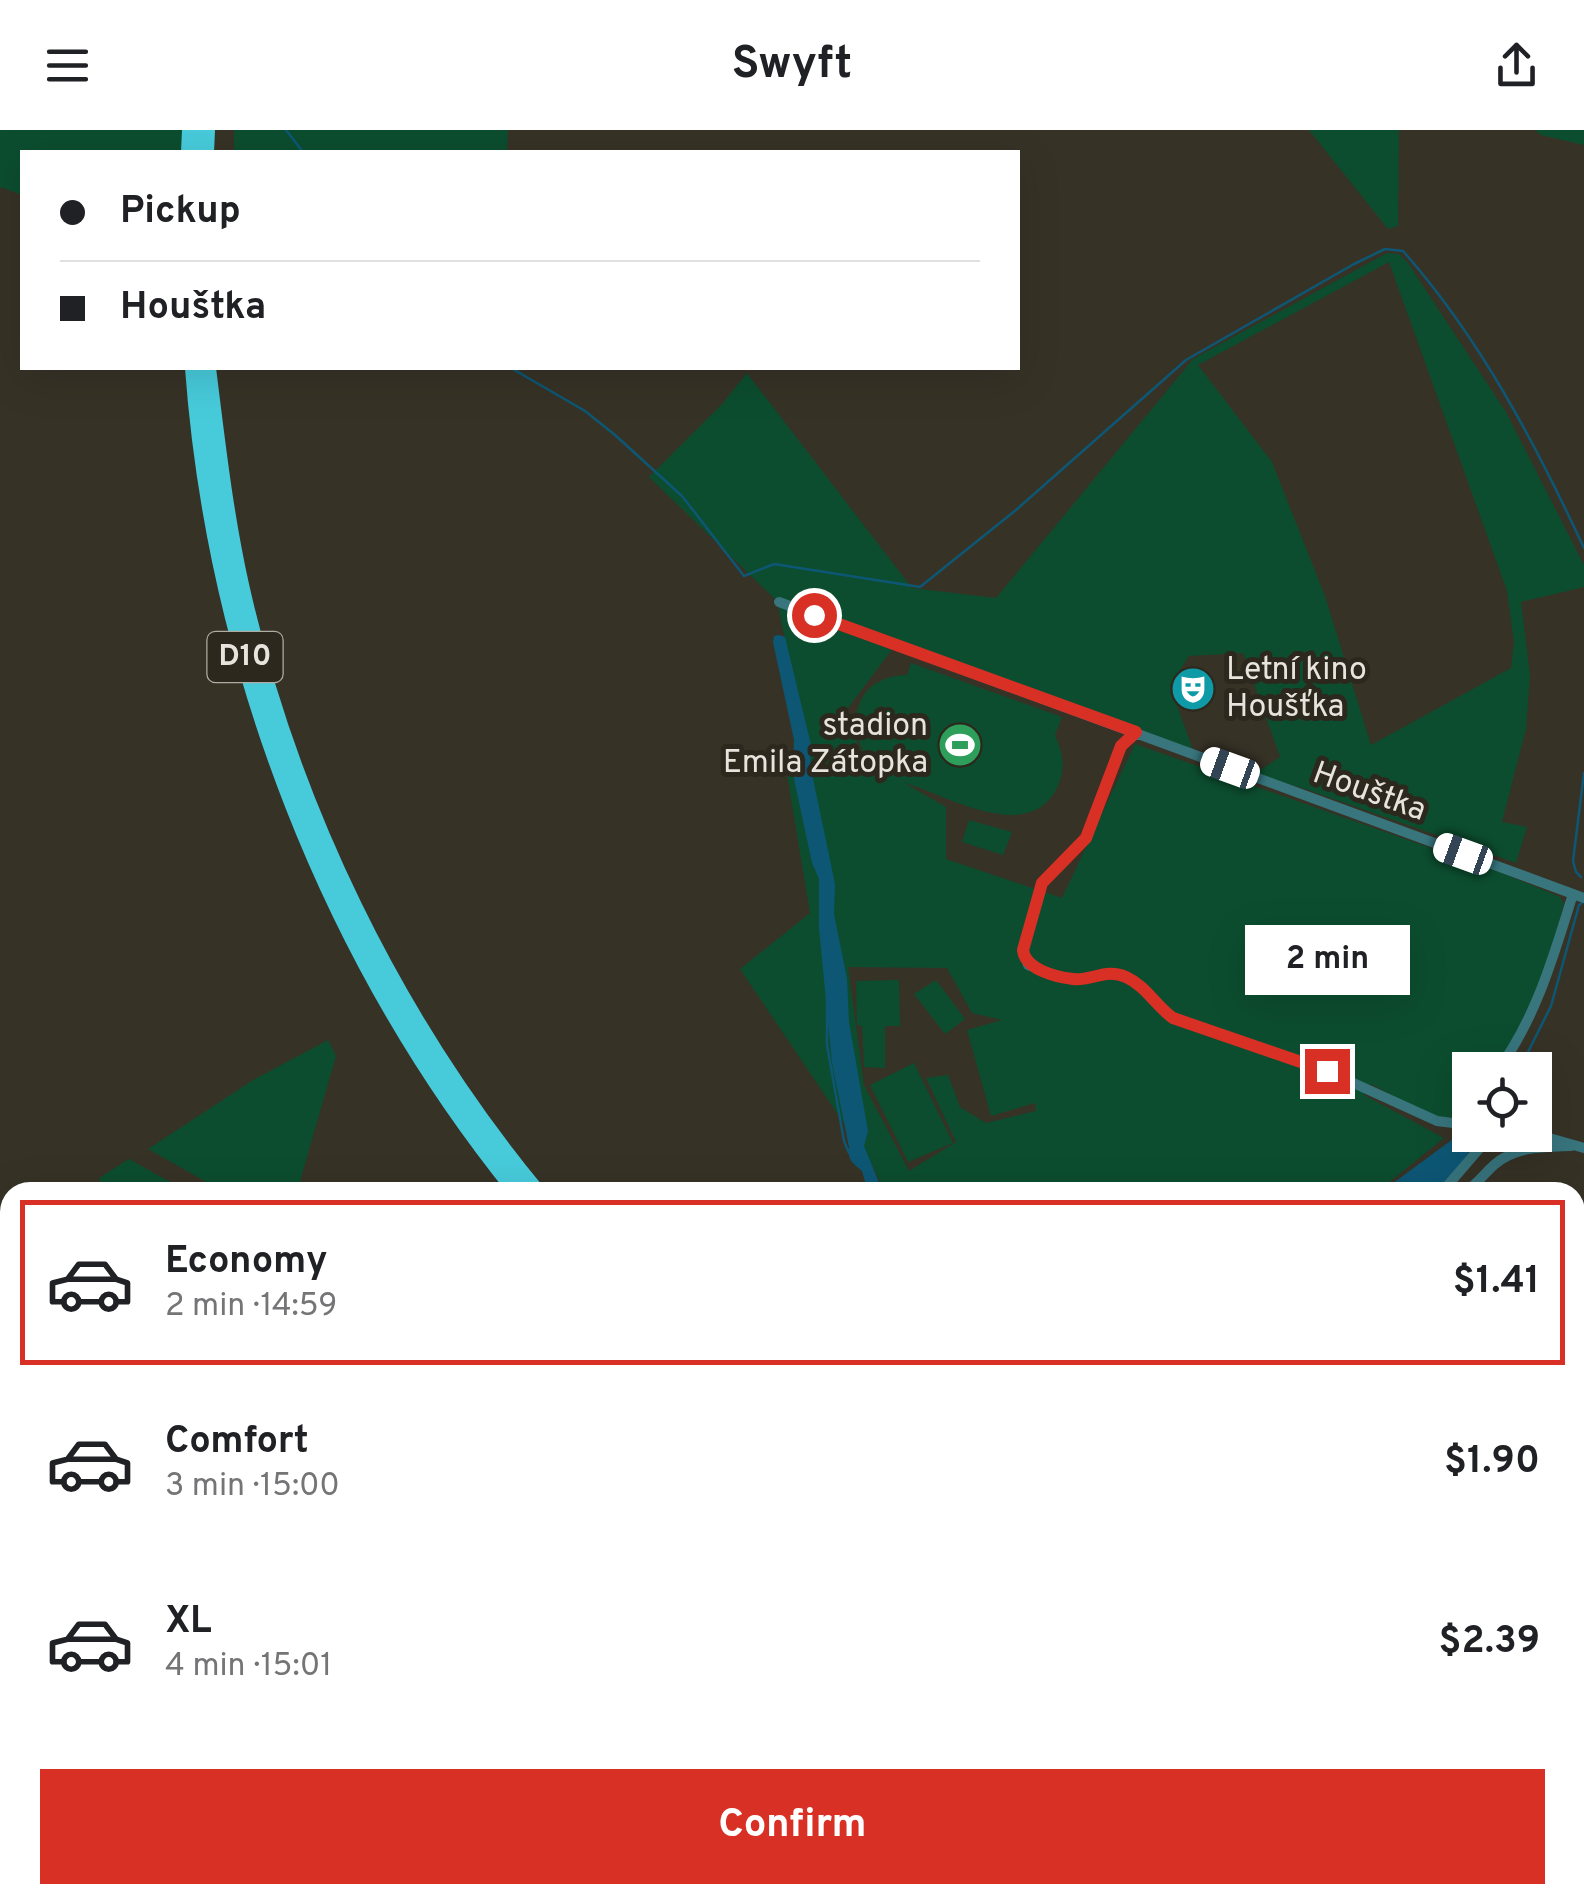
<!DOCTYPE html>
<meta charset="utf-8">
<style>
body{margin:0;font-family:Overpass,sans-serif;background:#f2f2f2;color:#202124;height:100vh;display:flex;flex-direction:column;font-size:38px;white-space:nowrap}
*{box-sizing:border-box;margin:0}
p{font-size:32px;color:#757577}
.icon{flex:none;width:55px;height:55px;fill:none;stroke:currentColor;stroke-width:2;stroke-linecap:round;stroke-linejoin:round}
.map{position:relative;flex:1;overflow:hidden}
.panel{position:absolute;left:0px;top:1052px;width:1585px;height:722px;display:flex;flex-direction:column;background:#fff;border-radius:30px 30px 0 0;box-shadow:0 10px 40px #0002}
.panel>*{flex:none}
.top-card{position:absolute;left:20px;top:20px;width:1000px;height:220px;border-radius:0px;box-shadow:0 10px 40px #0002;display:grid;align-content:center;height:220px;padding:0 40px;background:#fff}
.buttons{position:absolute;left:1452px;top:922px;display:grid;gap:20px}
.buttons a{display:grid;place-items:center;width:100px;height:100px;border-radius:0px;background:#fff;box-shadow:0 10px 40px #0002;font-size:50px}
.end{position:absolute;width:45px;height:45px;margin:-22px;border:12px solid #d93025;background:#fff;box-shadow:0 0 0 5px #fff}
.from{border-radius:50%}
.bubble{position:absolute;height:70px;border-radius:0px;background:#fff;box-shadow:0 10px 40px #0002;font-size:32px;font-weight:700;line-height:70px;text-align:center}
.car{position:absolute;width:30px;height:60px;margin:-30px -15px;border-radius:12px;box-shadow:0 0 8px 2px #0007;background:linear-gradient(#fff 24%,#345 0 40%,#fff 0 76%,#345 0 86%,#fff 0)}
.top-card b{display:flex;align-items:center;gap:35px;height:95px;font-size:38px}
.top-card b+b{border-top:2px solid #e0e0e0}
.top-card i{width:25px;height:25px;background:#202124}
ul{padding:18px 0 0;list-style:none}
li{display:flex;align-items:center;gap:30px;height:165px;margin:0 20px 15px;padding:0 20px;border:5px solid transparent;border-radius:0px}
li div{flex:1}
li b{display:block;font-size:38px}
li em{font-style:normal;font-weight:700}
li.current{border-color:#d93025}
li>.icon{width:90px;height:90px;stroke-width:1.5}
.action{display:flex;gap:20px;margin-top:auto;padding:20px 40px}
.action a{flex:1;height:115px;border-radius:0px;background:#d93025;color:#fff;font-size:40px;font-weight:700;line-height:115px;text-align:center}
header{display:flex;justify-content:space-between;align-items:center;height:130px;padding:0 40px;background:#fff;font-size:45px;font-weight:700}
.map>svg:first-child{display:block}
.green{fill:#0c4d2f;fill-rule:evenodd}
.water{fill:#0d5775}
.lines{fill:none;stroke-linecap:round;stroke-linejoin:round}
.stream{stroke:#0d5775;stroke-width:2.5}
.minor{stroke:#38757d;stroke-width:10}
.tertiary{stroke:#38757d;stroke-width:12}
.motorway{stroke:#47cbdb;stroke-width:18}
.route{stroke:#d93025;stroke-width:12}
.labels{text-anchor:middle;dominant-baseline:central;stroke-width:10;stroke-linejoin:round;paint-order:stroke}
.shield{fill:#2d281d;stroke:#afaca3;stroke-width:2.5}
.shield-label{font-size:30px;font-weight:bold;fill:#e7e4dd}
.poi-label{font-size:32px;fill:#e7e4dd;stroke:#2d281d;text-anchor:start}
.street-label{font-size:32px;fill:#e7e4dd;stroke:#2d281d}
</style>
<header><svg class="icon" aria-label="menu" viewBox="0 0 24 24"><path d="M4 6h16M4 12h16M4 18h16"/></svg>Swyft<svg class="icon" aria-label="share" viewBox="0 0 24 24"><path d="M12 15V3M7 8l5-5 5 5M5 13v7h14v-7"/></svg></header>
<div class="map">
<svg width="1584" height="1774" viewBox="0 0 1584 1774">
<rect width="100%" height="100%" fill="#373226"/>
<path class="green" d="M0 0H183L182 22H22V65L0 57Z
M234 0H508L507 22H234Z
M1309 0H1399L1398 96 1388 99Z
M1535 0H1584V15L1541 5Z
M1387 123 1399 124 1408 133 1506 282 1584 435V457L1521 472 1530 545 1526 599 1502 692 1527 697 1516 733 1305 659 1254 644 1280 627 1243 523 1189 526 1170 556 1193 620 893 518 845 582 865 632 872 636C844 599 852 546 907 545L911 533 1062 587 1055 605C1063 622 1066 640 1057 658 1027 716 946 664 904 653L946 677V729L1062 768 1135 614 1502 743 1560 767 1564 774C1548 833 1530 892 1492 940H1470V987H1432L1371 954 1364 965 1444 1008 1377 1062H885L872 1035 740 839 810 783 786 638 810 627 777 471 649 347 723 273 747 243 912 458 996 468 1193 229ZM1389 132 1507 461 1514 512 1511 538 1371 615 1325 466 1272 332 1198 235ZM848 837 947 838 972 883 1002 890 967 900 991 986 1035 973 1036 981 986 993 960 977 948 945 926 948 956 1012 909 1041 864 955Z
M969 690 1012 702 1003 725 962 712Z
M899 850 900 896H885V938L864 937 862 896 857 895 856 851Z
M936 850 965 889 945 904 914 864Z
M328 910 336 926 297 1062H224L148 1019 253 950Z
M914 933 953 1013 908 1032 870 955Z
M129 1029 188 1062H103L99 1048Z
M10 1100V1765H39L38 1771 0 1766V1106Z
M160 1765H401L403 1774H159Z"/>
<path class="water" d="M779 505 785 507 811 615 810 634 835 754 834 784 847 849 849 892 868 1001 864 1016 883 1062H868L862 1041C854 1034 847 1031 849 1017L832 933 819 798V749L812 733 793 644 794 610 773 512 774 506Z
M1468 998 1470 1005H1477L1478 1009 1450 1050 1437 1062H1381Z"/>
<g class="lines">
<path class="stream" d="M286 0 303 22
M511 238 585 281 615 305 682 366 744 446 774 434 920 457 1016 380 1186 230 1354 134 1385 119 1403 121C1480 208 1535 313 1584 418
M1581 747 1576 742 1573 731 1584 643
M827 863V915L844 1011 849 1023
M1519 940 1551 876 1579 775 1582 773"/>
<path class="minor" d="M779 472 1584 768
M1137 603 1121 616 1086 708 1042 753 1023 820 1028 835C1042 840 1060 849 1075 849 1093 849 1105 840 1123 846 1144 853 1155 876 1173 888L1327 941 1437 991 1453 993 1470 986
M1498 940C1537 886 1553 827 1573 764
M1535 1004 1584 1018
M1442 1062 1491 1005
M1465 1062C1476 1055 1484 1044 1494 1035 1515 1016 1544 1017 1571 1016
M1581 1143 1584 1145
M1575 1220 1584 1227
M1575 1247 1584 1243
M1575 1329 1584 1369
M1575 1505 1584 1502
M1575 1602 1584 1597
M1575 1744 1584 1733
M26 1765 84 1774
M419 1765 423 1774
M526 1765 530 1774
M909 1765 916 1774
M1155 1765 1163 1774
M1285 1765 1293 1774
M1435 1765 1443 1774
M157 1774 158 1765
M1099 1774 1107 1765
M1349 1774 1359 1765"/>
<path class="tertiary" d="M1575 1388 1584 1386
M707 1774 717 1765"/>
<path class="motorway" d="M190 22 191 0
M205 22 206 0
M194 238C216 535 330 830 518 1062
M207 238C216 310 224 383 240 455 289 674 393 889 536 1062
M1471 1765 1480 1774
M1491 1765 1501 1774"/>
</g>
<g class="lines">
<path class="route" d="M814 485 1136 602 1121 616 1086 708 1042 753 1023 820C1025 839 1055 847 1073 849 1092 851 1106 838 1126 847 1146 856 1156 876 1173 888L1327 941"/>
</g>
<defs>
<symbol id="theatre-disc" viewBox="-11 -11 22 22"><circle r="9.5" fill="#0f9aa8" stroke="#2d281d"/><path d="M-5-5.5Q0-4 5-5.5V0Q5 5 0 6Q-5 5-5 0ZM-3.3-2.5H-1v1.5H-3.3ZM1-2.5H3.3v1.5H1ZM-2.8 1Q0 5.5 2.8 1Z" fill="#fff"/></symbol>
<symbol id="stadium-disc" viewBox="-11 -11 22 22"><circle r="9.5" fill="#2e9e5b" stroke="#2d281d"/><path d="M0-5a6.5 5 0 1 0 0 10a6.5 5 0 1 0 0-10ZM-3.5-1.8h7v3.6h-7Z" fill="#fff"/></symbol>
</defs>
<g fill-rule="evenodd">
<use href="#theatre-disc" x="1168" y="534" width="50" height="50"/>
<use href="#stadium-disc" x="935" y="590" width="50" height="50"/>
</g>
<g class="labels">
<rect class="shield" x="207.5" y="502" width="75" height="50" rx="8"/>
<g class="shield-label">
<text x="245" y="527">D10</text>
</g>
<g class="poi-label">
<text x="1226" y="541">Letní kino<tspan x="1226" dy="37">Houšťka</tspan></text>
<text x="928" y="597" text-anchor="end">stadion<tspan x="928" dy="37">Emila Zátopka</tspan></text>
</g>
<g class="street-label">
<text transform="translate(1369 663) rotate(20)">Houštka</text>
</g>
</g>
</svg>
<div class="buttons">
<a><svg class="icon" aria-label="locate" viewBox="0 0 24 24"><circle cx="12" cy="12" r="6"/><path d="M12 2v4M12 18v4M2 12h4M18 12h4"/></svg></a>
</div>
<i class="end from" style="left:814px;top:485px"></i>
<i class="end" style="left:1327px;top:941px"></i>
<div class="bubble" style="left:1245px;top:795px;width:165px">2 min</div>
<i class="car" style="left:1230px;top:638px;rotate:290deg"></i>
<i class="car" style="left:1463px;top:724px;rotate:290deg"></i>
<div class="top-card">
<b><i class="from"></i>Pickup</b>
<b><i></i>Houštka</b>
</div>
<section class="panel">
<ul>
<li class="current"><svg class="icon" aria-label="car" viewBox="0 0 24 24"><path d="M5 17H2v-5l4-1 3-4h7l3 4 3 1v5h-3M9 17h6M6 11h13"/><circle cx="7" cy="17" r="2"/><circle cx="17" cy="17" r="2"/></svg><div><b>Economy</b><p>2 min · 14:59</p></div><em>$1.41</em></li>
<li><svg class="icon" aria-label="car" viewBox="0 0 24 24"><path d="M5 17H2v-5l4-1 3-4h7l3 4 3 1v5h-3M9 17h6M6 11h13"/><circle cx="7" cy="17" r="2"/><circle cx="17" cy="17" r="2"/></svg><div><b>Comfort</b><p>3 min · 15:00</p></div><em>$1.90</em></li>
<li><svg class="icon" aria-label="car" viewBox="0 0 24 24"><path d="M5 17H2v-5l4-1 3-4h7l3 4 3 1v5h-3M9 17h6M6 11h13"/><circle cx="7" cy="17" r="2"/><circle cx="17" cy="17" r="2"/></svg><div><b>XL</b><p>4 min · 15:01</p></div><em>$2.39</em></li>
</ul>
<div class="action"><a>Confirm</a></div>
</section>
</div>
